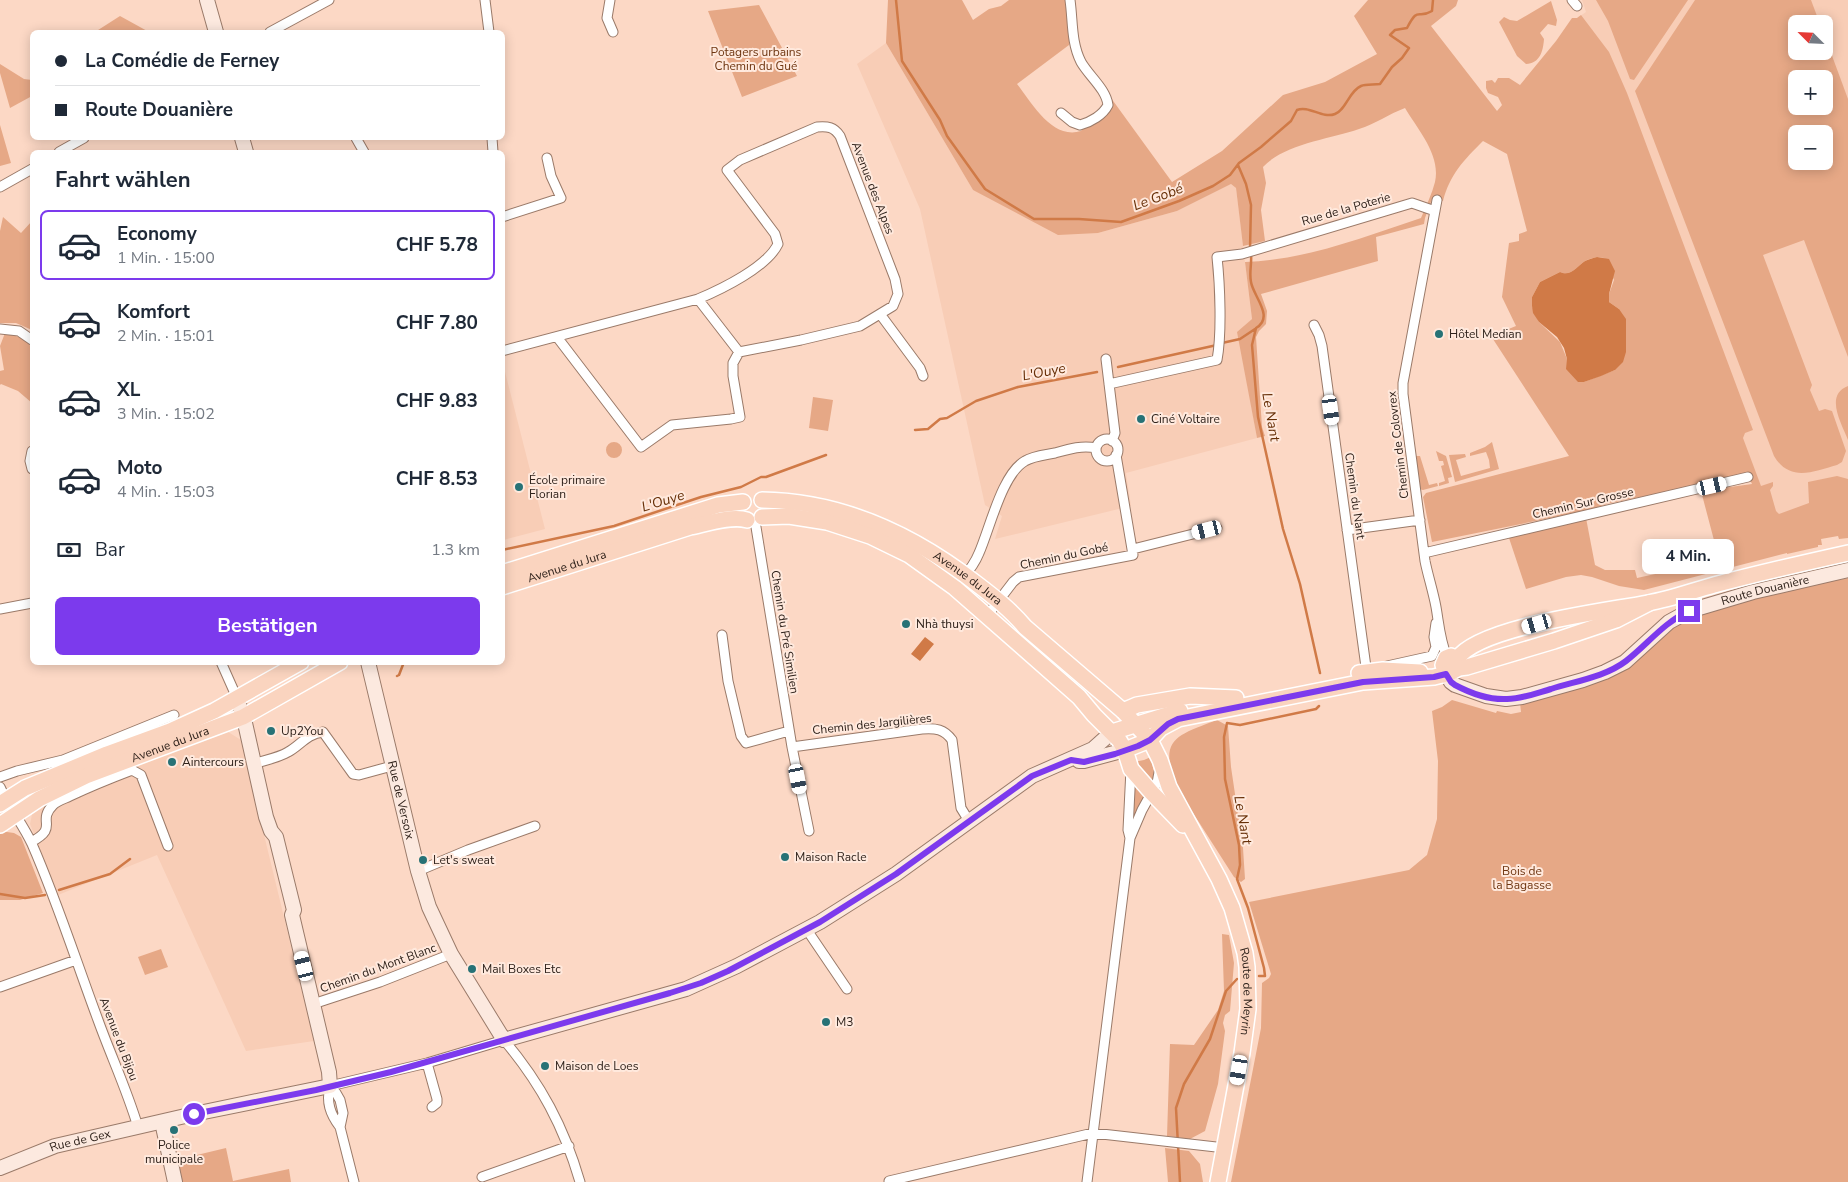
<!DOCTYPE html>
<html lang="de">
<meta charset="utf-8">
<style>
body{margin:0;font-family:"Nunito Sans",sans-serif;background:#f2f2f3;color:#1f2937;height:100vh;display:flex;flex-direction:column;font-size:19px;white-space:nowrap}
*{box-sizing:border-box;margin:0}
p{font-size:16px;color:#747a83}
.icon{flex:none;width:28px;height:28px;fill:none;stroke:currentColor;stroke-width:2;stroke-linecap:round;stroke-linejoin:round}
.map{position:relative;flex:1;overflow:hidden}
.sheet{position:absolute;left:30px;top:150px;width:475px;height:515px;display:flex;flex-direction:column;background:#fff;border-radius:8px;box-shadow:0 2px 12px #0003}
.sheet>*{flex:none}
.guide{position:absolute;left:30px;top:30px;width:475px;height:110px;border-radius:8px;box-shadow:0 2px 12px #0003;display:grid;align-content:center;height:110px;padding:0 25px;background:#fff}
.needle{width:32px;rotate:294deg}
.buttons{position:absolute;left:1788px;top:15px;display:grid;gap:10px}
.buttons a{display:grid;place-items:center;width:45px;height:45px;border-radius:8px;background:#fff;box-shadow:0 2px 12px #0003;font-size:25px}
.end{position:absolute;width:22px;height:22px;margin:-11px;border:6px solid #7c3aed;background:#fff;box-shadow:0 0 0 2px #fff}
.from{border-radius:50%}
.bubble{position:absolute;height:35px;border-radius:8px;background:#fff;box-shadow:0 2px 12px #0003;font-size:16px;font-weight:700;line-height:35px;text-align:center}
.car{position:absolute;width:15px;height:30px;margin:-15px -8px;border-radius:6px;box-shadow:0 0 4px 1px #0007;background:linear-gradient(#fff 24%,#345 0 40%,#fff 0 76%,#345 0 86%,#fff 0)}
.guide b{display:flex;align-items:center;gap:18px;height:48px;font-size:19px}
.guide b+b{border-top:1px solid #e0e1e3}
.guide i{width:12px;height:12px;background:#1f2937}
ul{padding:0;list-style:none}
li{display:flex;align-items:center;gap:15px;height:70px;margin:0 10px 8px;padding:0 15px;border:2px solid transparent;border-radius:8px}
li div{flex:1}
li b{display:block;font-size:19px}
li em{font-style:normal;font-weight:700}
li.active{border-color:#7c3aed}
li>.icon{width:45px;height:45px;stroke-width:1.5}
h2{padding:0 25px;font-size:22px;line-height:60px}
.pay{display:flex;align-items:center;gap:12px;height:55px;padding:0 25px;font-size:19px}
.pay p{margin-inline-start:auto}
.primary-button{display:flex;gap:10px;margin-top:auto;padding:10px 25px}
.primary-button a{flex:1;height:58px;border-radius:8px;background:#7c3aed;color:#fff;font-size:20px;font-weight:700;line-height:58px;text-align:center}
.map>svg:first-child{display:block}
.built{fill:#f8cdb6;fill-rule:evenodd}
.green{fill:#e6a886;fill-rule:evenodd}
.water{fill:#d07a47}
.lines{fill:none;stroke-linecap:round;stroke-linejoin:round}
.stream{stroke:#d07a47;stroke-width:2.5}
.street-casing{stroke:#9a7a69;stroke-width:11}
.secondary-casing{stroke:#9a7a69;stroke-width:16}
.primary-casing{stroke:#fff;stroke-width:18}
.street{stroke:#fff;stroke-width:9}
.secondary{stroke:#fce9df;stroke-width:14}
.primary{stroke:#fad4bf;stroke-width:15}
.route{stroke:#7c3aed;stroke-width:6}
.poi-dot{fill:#277276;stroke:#ffe9dd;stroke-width:2}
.labels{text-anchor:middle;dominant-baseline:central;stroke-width:4;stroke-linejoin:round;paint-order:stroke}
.park-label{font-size:12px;fill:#6f3611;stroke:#ffe9dd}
.street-label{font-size:12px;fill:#2f221b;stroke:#ffe9dd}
.poi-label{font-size:12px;fill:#2f221b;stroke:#ffe9dd;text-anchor:start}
.water-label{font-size:14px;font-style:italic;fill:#672f07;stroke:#ffe9dd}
</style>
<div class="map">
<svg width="1848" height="1182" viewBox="0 0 1848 1182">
<rect width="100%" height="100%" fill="#fcd8c5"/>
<path class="built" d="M1582 0H1848V518L1773 539 1577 18 1586 12ZM1796 24H1824V51H1796ZM1796 79H1824V106H1796ZM1796 134H1824V161H1796Z
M886 43 973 190 1098 233 1177 211 1231 184 1236 188 1252 319 1238 332 1257 438 1126 473 1131 506 995 539 1002 516 985 505 920 209 857 64Z
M502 360 545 529 503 540H502Z
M225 730 241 740 314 1041 246 1051 157 855 58 895 30 824 33 810 38 803Z"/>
<path class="green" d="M888 0H962L973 20 989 9 1001 6 1009 0H1065L1070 37 1069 45 1017 84C1032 103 1052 140 1081 131L1111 98 1172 182 1222 151 1283 95 1325 82 1377 54 1354 16 1368 0H1458L1456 6 1431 26 1497 111 1502 105 1498 97 1488 93 1486 88V81L1492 80 1495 83 1498 78H1509L1520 85 1556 41 1572 18H1577L1581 15 1609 52 1627 93 1753 430 1745 433 1743 438 1761 486 1773 482V486L1770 490 1776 511 1779 514 1809 503 1808 482 1837 476 1848 479V538L1839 539 1838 536 1821 539 1822 545H1818V547L1787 554V553L1644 590 1619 586 1592 577 1581 575 1566 577 1526 589 1509 538 1586 518 1595 565 1605 570H1635L1637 578 1678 569 1676 558 1715 544 1701 491 1752 484 1747 473 1701 485 1610 503 1585 511 1432 542 1423 497 1426 493 1569 456 1491 336 1516 326 1502 297 1509 243 1519 241V234L1527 231 1507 154 1483 141C1464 160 1450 174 1443 201L1432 199 1425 218 1424 224 1376 237 1378 261 1261 294 1267 311 1266 324 1259 331 1256 337 1262 427 1265 436 1257 438 1237 332 1252 319 1245 262C1306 260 1364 237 1421 218 1426 206 1432 194 1435 182 1441 155 1418 130 1405 108 1389 114 1375 124 1359 129 1330 139 1284 144 1263 167L1266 183 1261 210 1265 241 1243 246 1236 188 1231 184 1177 211 1098 233 1058 235 973 190 886 43ZM1597 257 1604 258 1614 280 1609 294V302L1619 309 1615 370 1584 382 1567 359 1560 342 1539 322 1532 306V297L1540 282 1560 272C1571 277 1577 266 1585 261 1588 259 1593 258 1597 257Z
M1596 0H1688L1634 80 1630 79 1608 21Z
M1695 0H1811L1820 24H1796V51H1824V34L1848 99V357L1804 240 1763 255 1812 385 1810 390 1819 411 1825 409 1832 411 1846 451 1842 462 1837 465C1813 472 1789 482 1774 456L1635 91ZM1796 79H1824V106H1796ZM1796 134H1824V161H1796Z
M1551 1 1557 20 1556 26 1548 24 1540 33 1544 39C1543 52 1540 63 1526 64L1517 56 1499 22 1504 17 1510 20 1517 21Z
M759 5 797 76 742 97 708 11Z
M120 16 149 32H95Z
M0 64 24 79 32 80V96L10 108 0 73Z
M0 125 11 163 0 166Z
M3 217 21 233 32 221V330L16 323H0V231Z
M5 333 26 339 32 349V403L18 391 1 384 0 385V371L4 370 0 346Z
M1848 386V440C1842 424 1824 395 1848 386Z
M813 397 833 400 828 431 809 428Z
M606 450a8 8 0 1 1 16 0a8 8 0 1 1-16 0Z
M1492 442 1499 469 1455 482 1449 455 1465 454 1466 457 1456 460 1461 476 1490 468 1489 460 1486 452 1470 456V453L1485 447Z
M1436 451 1446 456 1452 477 1448 478 1449 483 1439 486V483L1445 481 1441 466 1444 465 1443 461H1439Z
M1414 456H1420L1429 485 1437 483 1438 486 1423 490 1419 489Z
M1848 578V1182H1231L1261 1028 1262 983 1269 978 1271 974 1249 902 1409 870 1427 855 1437 819 1438 761 1432 711 1442 707 1452 700 1496 713 1497 711 1511 714 1521 712 1520 703 1603 680 1686 617 1789 589Z
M1217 720 1228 726 1231 767 1243 848 1245 879 1241 882 1234 877 1177 788C1158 739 1175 736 1217 720Z
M1151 757 1154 773 1151 787 1134 762 1144 760Z
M1133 780 1148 794 1130 828Z
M0 831 14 833 21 837 43 893 20 900H0Z
M1222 934 1229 935 1234 963 1230 1011 1225 1015 1223 1023 1225 1031 1218 1084 1205 1131 1190 1139 1167 1136 1170 1044 1194 1045 1218 1010 1224 991Z
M161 949 168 967 145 975 138 957Z
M226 1148 233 1181 289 1169 291 1182H180L176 1160Z
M1165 1148 1189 1151 1200 1164 1203 1182H1168Z"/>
<path class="water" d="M1597 257 1609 259 1615 271 1609 294V302L1619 309 1626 319V352L1623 362 1615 370 1601 376 1584 382H1578L1566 369 1567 359 1564 348 1557 337 1539 322 1533 313 1532 306V297L1540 282 1560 272C1571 277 1577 266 1585 261 1589 259 1593 258 1597 257Z
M925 637 934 644 920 661 911 654Z"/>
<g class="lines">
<path class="stream" d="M896 0 902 61 940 120 947 136 985 189 1034 219H1079L1121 222 1179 201 1213 186 1230 175 1239 163 1261 147 1291 121 1297 110C1309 105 1322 119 1335 114 1346 110 1349 91 1361 86 1366 84 1374 85 1380 84L1392 67 1402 58 1409 48 1390 35 1395 30 1407 28C1419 5 1417 20 1432 11L1433 0
M1238 165 1246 184 1251 205 1250 249
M1251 254C1252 263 1249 273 1251 282 1253 296 1275 317 1256 328L1252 345 1258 417 1283 529 1300 584 1320 673
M1222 343 1240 339 1255 329
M1118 367 1217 345
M915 430 928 429 940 419 947 418 976 401 1018 387 1097 372
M502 550 614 526 701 497 741 487 761 477H766L826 455
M397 676 399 675 404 662
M59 890 110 874 130 859
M0 894 25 898 45 895
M1259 976H1265L1264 968 1248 908 1237 879 1240 865 1239 845 1225 779 1224 737 1227 723 1240 725 1316 709 1319 706
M1180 1182 1176 1108 1184 1084 1210 1039 1226 991 1237 979"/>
<defs>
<path id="street" d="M485 0 489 32
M610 0 607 18 613 32
M1572 0 1577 6
M270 32 329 0
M1061 113 1072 122 1080 125C1091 122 1103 115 1108 105 1106 89 1089 76 1081 62 1071 42 1073 21 1070 0
M356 138 364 152
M492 138 493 152
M59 152 84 138
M0 187 32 169
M1437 200 1403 383V394L1425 561C1428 576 1433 591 1436 607 1439 624 1440 641 1447 657
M502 217 561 198 551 176 547 158
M880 314 920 368 923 376
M1314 325 1319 335 1322 346 1366 667 1367 671H1370
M0 329 19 331 32 340
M557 337 641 447 672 425 731 419 740 417 733 376V363L739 352
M502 351 698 299C722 289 767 267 778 244L775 234 727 170 740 160 817 127C828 126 834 127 840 136L895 279 898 294 893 306 860 326 801 340 739 352 698 299
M1106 359 1115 433 1112 441
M1109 384 1217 360C1222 333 1220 285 1217 257L1242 254 1412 203 1435 211
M1096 450a11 11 0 1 1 22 0a11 11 0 1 1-22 0Z
M32 451 30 461 32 469
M755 521 792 747 809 831
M1347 530 1420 520
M1133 549 1217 528
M1424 553 1748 477
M962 579C969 571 975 563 979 553 990 528 1002 474 1025 461 1033 456 1045 455 1055 453 1069 449 1082 445 1096 448
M0 609 32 603
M987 616 1013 582 1019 577 1133 555 1116 455
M722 635 728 681 741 736 746 743 789 731
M221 662 237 698
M1387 666 1432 656 1436 647 1434 637 1436 623
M792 747 922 729C936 728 944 729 952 740L961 808 969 821
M253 764C265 760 278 758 288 752 300 746 306 734 323 732L353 774 359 775 392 766
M1131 769 1128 830 1130 838 1142 810 1157 783 1160 767
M0 777 17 771 63 760 174 715
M0 787C9 808 23 824 32 844 57 901 76 961 98 1020 111 1056 127 1090 138 1127
M31 842C60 827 36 822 53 805 57 801 64 799 70 796 91 786 111 778 132 770L141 775 168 846
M418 871 468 850 535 826
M807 930 847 989
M0 987 76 960
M313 1004 380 982 451 954
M427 1063 437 1099V1103L432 1107
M330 1086 427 1063 504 1040C541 1084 564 1127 580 1182
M330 1086 336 1093 340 1100 343 1113 340 1127 354 1182
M330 1086C326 1102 330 1114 340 1127
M482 1177 569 1146
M889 1181 1093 1133 1225 1148
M1087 1182 1130 838"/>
<g id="secondary">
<path d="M207 0 216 32"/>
<path d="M242 138 246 152"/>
<path id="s1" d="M368 662 418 871 429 907 451 954 504 1040 686 989 737 966 820 922 896 874 1032 776 1093 749 1112 732"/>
<path id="s2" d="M1446 674 1451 682 1455 685 1486 696 1506 699 1522 697 1583 680 1605 672 1625 662 1669 622 1689 611 1753 592 1848 570"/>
<path d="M1079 761H1084L1125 750"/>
<path d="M162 1122 175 1182"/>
<path id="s3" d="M0 1168 55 1146 194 1114 330 1086 329 1072 292 915 294 910 276 837 271 831 266 817 245 723 237 698"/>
</g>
<g id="primary">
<path id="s4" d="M762 500C843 501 914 535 977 584 994 597 1011 610 1025 627L1123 711 1150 740 1160 760 1169 787 1219 879 1232 908 1245 953 1247 967 1248 1009 1242 1053 1218 1182"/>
<path d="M762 517 789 516 827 522 870 536 909 555 955 588 1079 697 1094 715 1119 740 1125 750 1131 769 1152 793 1183 825"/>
<path d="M502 573 718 505 743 502"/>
<path id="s5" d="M502 587 690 527C705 524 732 515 747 520"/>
<path d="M1459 668 1457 659C1479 626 1608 611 1648 603 1671 599 1692 591 1714 585 1759 573 1803 563 1848 553"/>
<path d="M1359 673 1383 670 1420 672"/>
<path d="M1446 674 1443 665 1446 658 1451 656 1457 659"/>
<path d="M1123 711 1137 705 1190 696 1236 698"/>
<path d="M1112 732 1180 711"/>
<path d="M1125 750 1150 740 1161 728 1178 719 1363 682 1434 677 1450 673 1459 668 1467 667 1554 641 1616 620 1649 603"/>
<path d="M0 804 25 788 107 754 170 731 214 711 301 662"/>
<path id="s6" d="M0 825 39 799 86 776 243 717 340 662"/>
</g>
</defs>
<use href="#street" class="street-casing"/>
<use href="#secondary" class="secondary-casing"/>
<use href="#primary" class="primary-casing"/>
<use href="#street" class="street"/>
<use href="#secondary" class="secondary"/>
<use href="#primary" class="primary"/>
</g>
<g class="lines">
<path class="route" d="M194 1114 316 1090 391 1072 670 993 701 983 728 971 820 922 896 874 1032 776 1071 760 1084 762 1115 754 1138 746 1150 740 1168 724 1178 719 1363 682 1434 677 1446 674 1451 682 1455 685C1470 693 1489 700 1507 699 1522 699 1537 693 1551 689 1576 681 1605 677 1626 661 1648 644 1663 623 1689 611"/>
</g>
<g class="poi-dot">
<circle cx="1439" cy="334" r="5"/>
<circle cx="1141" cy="419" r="5"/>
<circle cx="519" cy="487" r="5"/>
<circle cx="906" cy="624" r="5"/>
<circle cx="271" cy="731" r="5"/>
<circle cx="172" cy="762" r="5"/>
<circle cx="785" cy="857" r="5"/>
<circle cx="423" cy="860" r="5"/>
<circle cx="472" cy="969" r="5"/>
<circle cx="826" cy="1022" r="5"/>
<circle cx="545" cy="1066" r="5"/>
<circle cx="174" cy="1130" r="5"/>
</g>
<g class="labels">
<g class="park-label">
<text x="756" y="52">Potagers urbains<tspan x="756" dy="14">Chemin du Gué</tspan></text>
<text x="1522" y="871">Bois de<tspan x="1522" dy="14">la Bagasse</tspan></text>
</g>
<g class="street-label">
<text transform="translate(873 188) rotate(69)">Avenue des Alpes</text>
<text transform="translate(1346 209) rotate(-16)">Rue de la Poterie</text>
<text transform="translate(1398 445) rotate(-97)">Chemin de Colovrex</text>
<text transform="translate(1355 496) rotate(82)">Chemin du Nant</text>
<text transform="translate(1583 503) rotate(-13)">Chemin Sur Grosse</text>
<text transform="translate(1064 556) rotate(-12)">Chemin du Gobé</text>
<text stroke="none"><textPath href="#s5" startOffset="68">Avenue du Jura</textPath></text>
<text stroke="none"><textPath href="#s4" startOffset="224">Avenue du Jura</textPath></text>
<text stroke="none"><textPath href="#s2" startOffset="354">Route Douanière</textPath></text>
<text transform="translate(785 632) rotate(81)">Chemin du Pré Similien</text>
<text transform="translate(872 724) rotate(-6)">Chemin des Jargilières</text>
<text stroke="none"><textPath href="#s6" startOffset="189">Avenue du Jura</textPath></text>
<text stroke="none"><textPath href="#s1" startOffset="142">Rue de Versoix</textPath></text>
<text transform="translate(378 968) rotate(-20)">Chemin du Mont Blanc</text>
<text stroke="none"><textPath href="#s4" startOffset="741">Route de Meyrin</textPath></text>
<text transform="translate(119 1039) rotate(69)">Avenue du Bijou</text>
<text stroke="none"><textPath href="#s3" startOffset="85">Rue de Gex</textPath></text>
</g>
<g class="poi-label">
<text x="1449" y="334">Hôtel Median</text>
<text x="1151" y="419">Ciné Voltaire</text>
<text x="529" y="480">École primaire<tspan x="529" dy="14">Florian</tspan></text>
<text x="916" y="624">Nhà thuysi</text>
<text x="281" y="731">Up2You</text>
<text x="182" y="762">Aintercours</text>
<text x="795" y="857">Maison Racle</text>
<text x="433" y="860">Let's sweat</text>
<text x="482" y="969">Mail Boxes Etc</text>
<text x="836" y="1022">M3</text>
<text x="555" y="1066">Maison de Loes</text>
<text x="174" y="1145" text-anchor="middle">Police<tspan x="174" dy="14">municipale</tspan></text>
</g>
<g class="water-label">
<text transform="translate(1158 197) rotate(-21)">Le Gobé</text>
<text transform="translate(1044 372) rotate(-11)">L'Ouye</text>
<text transform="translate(1271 417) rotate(80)">Le Nant</text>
<text transform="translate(663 501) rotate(-17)">L'Ouye</text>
<text transform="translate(1243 820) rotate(80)">Le Nant</text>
</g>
</g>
</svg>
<div class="buttons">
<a><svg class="needle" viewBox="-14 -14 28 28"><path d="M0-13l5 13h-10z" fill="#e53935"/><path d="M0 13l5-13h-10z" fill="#747a83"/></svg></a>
<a>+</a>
<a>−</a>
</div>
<i class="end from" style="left:194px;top:1114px"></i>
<i class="end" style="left:1689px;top:611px"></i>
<div class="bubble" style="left:1642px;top:539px;width:92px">4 Min.</div>
<i class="car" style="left:1331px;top:410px;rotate:172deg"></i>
<i class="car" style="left:1712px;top:486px;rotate:77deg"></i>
<i class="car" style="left:1207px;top:530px;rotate:256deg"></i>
<i class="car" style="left:1537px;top:624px;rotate:254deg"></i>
<i class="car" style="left:798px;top:779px;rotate:169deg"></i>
<i class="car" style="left:304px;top:966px;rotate:346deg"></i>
<i class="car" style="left:1239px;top:1070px;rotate:190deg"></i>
<div class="guide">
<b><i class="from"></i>La Comédie de Ferney</b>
<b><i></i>Route Douanière</b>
</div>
<section class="sheet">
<h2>Fahrt wählen</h2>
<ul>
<li class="active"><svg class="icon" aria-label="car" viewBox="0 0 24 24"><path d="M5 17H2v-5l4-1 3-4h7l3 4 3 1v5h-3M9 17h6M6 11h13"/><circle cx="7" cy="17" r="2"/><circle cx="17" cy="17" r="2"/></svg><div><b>Economy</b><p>1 Min. · 15:00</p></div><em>CHF 5.78</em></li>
<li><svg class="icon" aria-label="car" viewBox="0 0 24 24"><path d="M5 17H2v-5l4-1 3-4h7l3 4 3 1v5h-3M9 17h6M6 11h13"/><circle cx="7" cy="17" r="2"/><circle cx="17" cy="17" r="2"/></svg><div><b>Komfort</b><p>2 Min. · 15:01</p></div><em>CHF 7.80</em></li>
<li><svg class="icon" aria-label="car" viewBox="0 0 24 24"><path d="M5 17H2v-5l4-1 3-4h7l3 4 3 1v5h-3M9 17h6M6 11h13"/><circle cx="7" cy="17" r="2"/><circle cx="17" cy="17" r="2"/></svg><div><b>XL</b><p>3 Min. · 15:02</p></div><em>CHF 9.83</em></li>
<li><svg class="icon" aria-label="car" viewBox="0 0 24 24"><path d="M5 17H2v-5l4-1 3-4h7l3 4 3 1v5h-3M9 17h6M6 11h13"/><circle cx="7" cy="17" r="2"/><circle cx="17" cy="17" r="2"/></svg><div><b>Moto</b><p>4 Min. · 15:03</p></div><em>CHF 8.53</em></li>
</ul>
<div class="pay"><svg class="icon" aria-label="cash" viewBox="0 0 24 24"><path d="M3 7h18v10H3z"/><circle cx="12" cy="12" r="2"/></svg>Bar<p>1.3 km</p></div>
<div class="primary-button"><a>Bestätigen</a></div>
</section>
</div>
